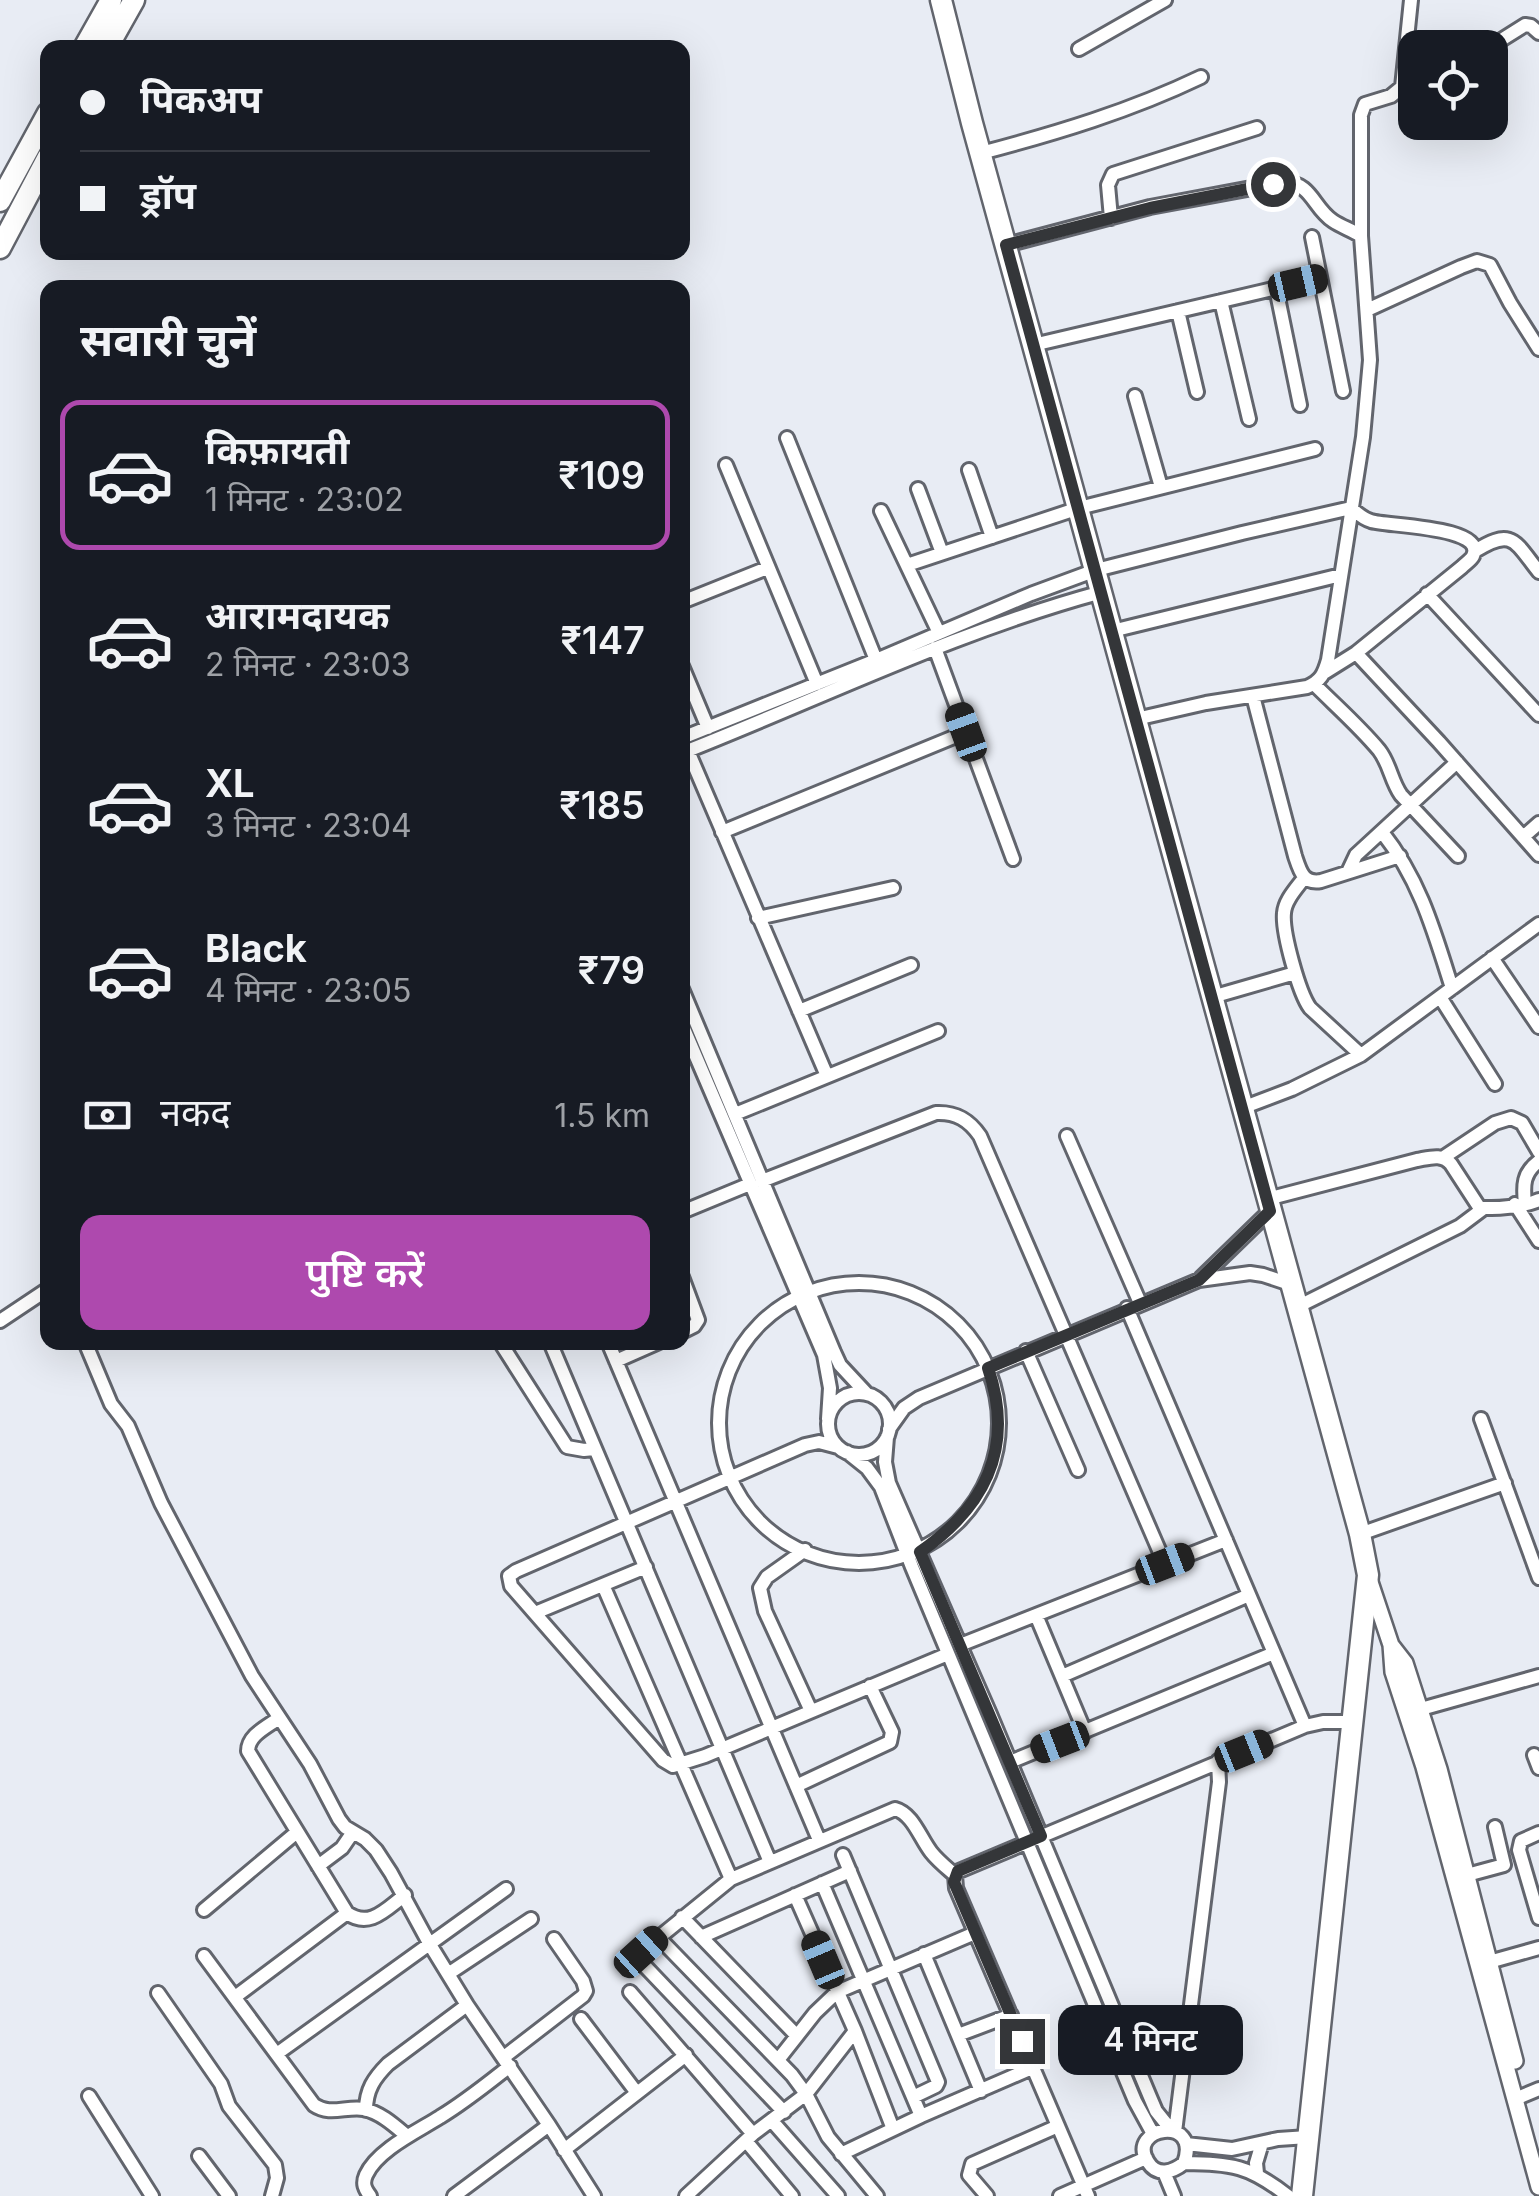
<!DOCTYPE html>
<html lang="hi">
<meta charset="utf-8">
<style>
body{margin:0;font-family:Inter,"Noto Sans Devanagari",sans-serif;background:#20242c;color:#f1f3f6;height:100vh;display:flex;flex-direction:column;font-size:38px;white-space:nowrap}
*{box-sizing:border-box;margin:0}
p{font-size:32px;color:#9ea1a6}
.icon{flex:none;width:55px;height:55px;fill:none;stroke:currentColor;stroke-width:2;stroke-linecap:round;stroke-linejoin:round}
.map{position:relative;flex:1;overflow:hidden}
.drawer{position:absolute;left:40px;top:280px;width:650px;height:1070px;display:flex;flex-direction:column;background:#171b24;border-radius:20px;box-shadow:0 10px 40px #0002}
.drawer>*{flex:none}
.hud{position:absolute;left:40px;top:40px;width:650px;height:220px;border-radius:20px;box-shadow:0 10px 40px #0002;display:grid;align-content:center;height:220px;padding:0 40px;background:#171b24}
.fabs{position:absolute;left:1398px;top:30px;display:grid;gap:20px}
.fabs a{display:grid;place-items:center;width:110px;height:110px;border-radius:20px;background:#171b24;box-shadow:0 10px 40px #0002;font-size:50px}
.end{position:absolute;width:45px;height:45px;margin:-22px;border:12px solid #343639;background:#fff;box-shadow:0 0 0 5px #fff}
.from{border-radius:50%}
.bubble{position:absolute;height:70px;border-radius:20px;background:#171b24;box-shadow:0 10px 40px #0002;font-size:32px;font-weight:600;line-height:70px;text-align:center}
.car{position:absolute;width:30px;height:60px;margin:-30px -15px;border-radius:12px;box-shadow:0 0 8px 2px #0007;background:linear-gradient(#222 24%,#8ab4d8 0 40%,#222 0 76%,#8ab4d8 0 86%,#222 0)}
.hud b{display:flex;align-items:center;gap:35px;height:95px;font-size:38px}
.hud b+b{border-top:2px solid #363941}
.hud i{width:25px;height:25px;background:#f1f3f6}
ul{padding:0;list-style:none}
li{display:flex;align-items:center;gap:30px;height:150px;margin:0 20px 15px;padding:0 20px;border:5px solid transparent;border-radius:20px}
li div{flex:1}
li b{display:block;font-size:38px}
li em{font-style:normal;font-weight:600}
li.on{border-color:#ae49ae}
li>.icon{width:90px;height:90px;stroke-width:1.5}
h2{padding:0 40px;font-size:45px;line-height:120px}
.pay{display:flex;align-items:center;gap:25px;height:110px;padding:0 40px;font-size:38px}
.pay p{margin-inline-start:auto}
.button{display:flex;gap:20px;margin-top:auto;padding:20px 40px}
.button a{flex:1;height:115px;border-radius:20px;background:#ae49ae;color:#fff;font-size:40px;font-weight:600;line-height:115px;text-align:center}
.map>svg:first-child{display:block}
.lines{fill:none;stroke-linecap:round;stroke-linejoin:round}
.minor-casing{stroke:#62656d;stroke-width:18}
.tertiary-casing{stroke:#62656d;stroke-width:20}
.primary-casing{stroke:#62656d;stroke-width:25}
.trunk-casing{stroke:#62656d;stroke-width:25}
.minor{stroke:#fff;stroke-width:12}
.tertiary{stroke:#fff;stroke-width:15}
.primary{stroke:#fff;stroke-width:20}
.trunk{stroke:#fff;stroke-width:20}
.route{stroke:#343639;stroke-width:12}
</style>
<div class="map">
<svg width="1539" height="2196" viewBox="0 0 1539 2196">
<rect width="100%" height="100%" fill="#e8ecf4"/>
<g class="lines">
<defs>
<path id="minor" d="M1483 48 1498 42 1525 25 1531 26 1539 33
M1079 49 1165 0
M981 153C1057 133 1130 111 1201 77
M1111 218 1108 185 1113 174 1257 128
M1312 237 1343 391
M1006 245 1150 207 1284 182C1312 183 1313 208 1333 221 1342 227 1352 230 1361 236
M1276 288 1300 405
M1221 301 1249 419
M1367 310 1461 267 1477 261 1490 265 1510 303 1539 349
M1178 311 1197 392
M1033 345 1320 278
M1135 396 1161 487
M787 438 876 660
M726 465 817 684
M969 470 992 537
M918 489 942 553
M881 511 939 633
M1475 551C1513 527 1515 542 1539 572
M907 565 1079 508 1315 449
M1427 594 1539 715
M682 602 767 568
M1112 631 1341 575
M935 648 1013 859
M1356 653 1439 742 1539 855
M682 666 708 728
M1314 684C1336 706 1360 727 1379 750 1390 764 1391 781 1401 795L1458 856
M1253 696 1295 856C1300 871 1303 884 1321 881L1400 856
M1136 719 1206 703 1307 687C1321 681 1324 674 1328 660L1363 437 1370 360 1361 236V115L1365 104 1391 96 1402 87 1411 0
M682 738 876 660 1031 594 1096 570 1242 533 1351 508C1357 513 1363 519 1371 521 1384 526 1488 526 1473 556 1471 560 1466 563 1462 567L1356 653 1324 673
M688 751 827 1076
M682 753C822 698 957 631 1102 592
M722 832 966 732
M1382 832C1420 880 1434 931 1452 988
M1523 837 1539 823
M1348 872 1356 855 1457 762
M1304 878C1296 889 1285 900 1284 913 1282 932 1299 993 1310 1008L1361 1055
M758 918 893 888
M1492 958 1539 1027
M682 989 834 1352 840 1365 867 1394
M1212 997 1295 973
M1440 997 1495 1084
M799 1011 911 965
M682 1024 824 1355 830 1388 828 1419
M1242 1108 1292 1089 1361 1055 1539 924
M735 1114 938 1031
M1067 1136 1140 1303
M1444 1157 1495 1123 1511 1118 1522 1123 1539 1152
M762 1181 936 1113C956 1112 969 1120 980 1136L1165 1564
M1267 1199 1417 1160C1429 1158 1442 1153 1451 1164L1479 1207C1493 1210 1526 1206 1539 1200
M1515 1204 1539 1241
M1525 1204C1523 1185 1523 1173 1539 1161
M682 1212 750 1184
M682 1277 698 1320 694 1326 682 1332
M1201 1278 1270 1211
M719 1423a140 140 0 1 1 280 0a140 140 0 1 1-280 0Z
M1297 1307 1460 1226 1484 1208
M1127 1308 1305 1726
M0 1321 48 1289
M85 1342 111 1404 128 1426 161 1503 252 1676 310 1764 339 1819 345 1827 365 1839 376 1850 391 1873 429 1943 467 2005 549 2125 594 2196
M500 1342 567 1447 584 1450 594 1449
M550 1342 770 1862
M608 1342 819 1840
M1026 1351 1078 1470
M616 1361 659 1342
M828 1424a31 31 0 1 1 62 0a31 31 0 1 1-62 0Z
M1481 1419 1539 1578
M889 1429 904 1408 919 1398 1199 1280 1250 1273 1263 1275 1290 1284
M887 1437 885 1462 889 1483 990 1714 1150 2097 1156 2111 1172 2131
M838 1447 819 1442 805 1445 516 1571 509 1576 511 1586 663 1760 673 1766 705 1756 948 1654
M847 1452 867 1468 881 1487 912 1567 1135 2101 1153 2134
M1360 1534 1505 1483
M805 1550 767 1577 760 1588 765 1611 811 1711
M603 1585 731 1879
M535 1613 646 1567
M1036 1615 1085 1732
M960 1645 1226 1540
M1062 1676 1249 1595
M1421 1709 1539 1676
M279 1718C267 1727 248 1735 248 1751L347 1913C370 1929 386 1909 405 1895
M1534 1755 1539 1768
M1010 1762 1274 1653
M796 1786 890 1742 892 1732 870 1686
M1539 1833 1521 1841 1519 1850 1539 1918
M843 1855 938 2082 936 2086 913 2097
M318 1866 342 1848 353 1832
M1467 1875 1504 1865 1495 1827
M822 1883 921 2116
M795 1895 855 2031 893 2129
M204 1910 297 1832
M682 1917 797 2036
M658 1937 792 2075 806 2094 828 2137 877 2196
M701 1937 850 1871
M924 1954 981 2091
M204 1956 314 2105C330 2116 346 2106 364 2109 381 2113 394 2125 407 2136
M1489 1962 1539 1948
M448 1974 531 1919
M630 1992 753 2134
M158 1993 221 2084 229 2106 275 2165 277 2178 272 2196
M235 1997 347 1913
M581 2019 637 2093
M958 2035 1011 2015
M278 2053 506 1889
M504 2057 583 1996 586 1991 583 1981 554 1939
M778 2060 815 2013 837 1992 975 1933
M89 2096 152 2196
M1515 2099 1539 2089
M366 2110C366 2090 374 2078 388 2064L467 2005
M784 2112 641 1962 639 1956 641 1952 731 1879 895 1809C913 1814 920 1838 931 1852 938 1861 947 1868 955 1875
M772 2121 838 2196
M1175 2132 1219 1782 1218 1761
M746 2141 792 2196
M1186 2144 1232 2149 1278 2139 1308 2137
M564 2150 686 2055
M841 2154 921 2116 1032 2068
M199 2156 229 2196
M1184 2163C1202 2114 1125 2127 1148 2162 1157 2177 1173 2172 1184 2163 1233 2164 1248 2165 1288 2196
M1164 2172 1174 2196
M1257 2173 1256 2163 1262 2143
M370 2196C365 2189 362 2184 366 2175 377 2150 418 2131 440 2117 465 2102 487 2084 510 2066
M454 2196 549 2125
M686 2196 753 2134 806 2094 855 2031
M987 2196 969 2175 972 2164 1058 2126
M1060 2196 1146 2158
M1088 2196 956 1888 955 1875 959 1871 1305 1726 1323 1722H1353"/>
<path id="tertiary" d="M1369 1579 1391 1645 1393 1672 1424 1767 1539 2187
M1391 1645 1405 1663 1439 1769 1515 2061"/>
<path id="primary" d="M941 0 972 123 1360 1534 1368 1575 1302 2196"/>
<path id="trunk" d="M84 48 111 0
M107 48 134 0
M0 201 48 113
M0 248 48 157"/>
</defs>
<use href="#minor" class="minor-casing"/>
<use href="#tertiary" class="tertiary-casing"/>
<use href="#primary" class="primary-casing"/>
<use href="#trunk" class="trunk-casing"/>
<use href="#minor" class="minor"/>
<use href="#tertiary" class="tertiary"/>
<use href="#primary" class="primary"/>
<use href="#trunk" class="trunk"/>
</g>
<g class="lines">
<path class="route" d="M1022 2041 954 1882 958 1871 1041 1836 920 1552C986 1506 1015 1447 988 1368L1199 1280 1270 1211 1006 245 1150 208 1273 184"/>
</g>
</svg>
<div class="fabs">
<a><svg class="icon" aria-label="locate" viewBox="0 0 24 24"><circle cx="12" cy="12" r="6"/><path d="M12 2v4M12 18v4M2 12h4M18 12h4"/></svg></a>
</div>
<i class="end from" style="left:1273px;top:184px"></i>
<i class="end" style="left:1022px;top:2041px"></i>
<div class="bubble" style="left:1058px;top:2005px;width:185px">4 मिनट</div>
<i class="car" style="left:1298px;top:283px;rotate:77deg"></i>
<i class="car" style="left:966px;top:732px;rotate:340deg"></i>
<i class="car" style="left:1165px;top:1564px;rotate:69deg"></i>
<i class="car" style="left:1060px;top:1742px;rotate:249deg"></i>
<i class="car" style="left:1244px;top:1751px;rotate:68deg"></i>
<i class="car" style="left:641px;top:1952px;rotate:48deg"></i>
<i class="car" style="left:823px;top:1960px;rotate:337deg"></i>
<div class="hud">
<b><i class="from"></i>पिकअप</b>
<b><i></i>ड्रॉप</b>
</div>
<section class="drawer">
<h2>सवारी चुनें</h2>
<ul>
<li class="on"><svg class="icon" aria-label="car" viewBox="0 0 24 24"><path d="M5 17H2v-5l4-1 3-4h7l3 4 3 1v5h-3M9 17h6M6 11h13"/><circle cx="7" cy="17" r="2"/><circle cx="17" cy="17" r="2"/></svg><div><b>किफ़ायती</b><p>1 मिनट · 23:02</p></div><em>₹109</em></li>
<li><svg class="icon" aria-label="car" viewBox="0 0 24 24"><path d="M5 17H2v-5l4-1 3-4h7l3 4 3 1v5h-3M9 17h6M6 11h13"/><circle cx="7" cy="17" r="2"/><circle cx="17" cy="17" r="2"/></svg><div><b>आरामदायक</b><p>2 मिनट · 23:03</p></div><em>₹147</em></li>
<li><svg class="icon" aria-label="car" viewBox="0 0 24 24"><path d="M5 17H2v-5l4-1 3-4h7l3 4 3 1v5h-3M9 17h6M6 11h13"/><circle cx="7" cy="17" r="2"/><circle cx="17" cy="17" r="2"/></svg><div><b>XL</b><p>3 मिनट · 23:04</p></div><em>₹185</em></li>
<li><svg class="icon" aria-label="car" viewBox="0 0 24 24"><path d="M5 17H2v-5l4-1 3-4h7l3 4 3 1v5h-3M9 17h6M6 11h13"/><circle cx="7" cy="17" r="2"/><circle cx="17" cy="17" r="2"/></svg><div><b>Black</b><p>4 मिनट · 23:05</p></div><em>₹79</em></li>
</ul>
<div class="pay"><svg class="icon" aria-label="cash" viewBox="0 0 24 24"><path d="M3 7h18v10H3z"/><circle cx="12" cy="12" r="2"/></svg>नकद<p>1.5 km</p></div>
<div class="button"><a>पुष्टि करें</a></div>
</section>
</div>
